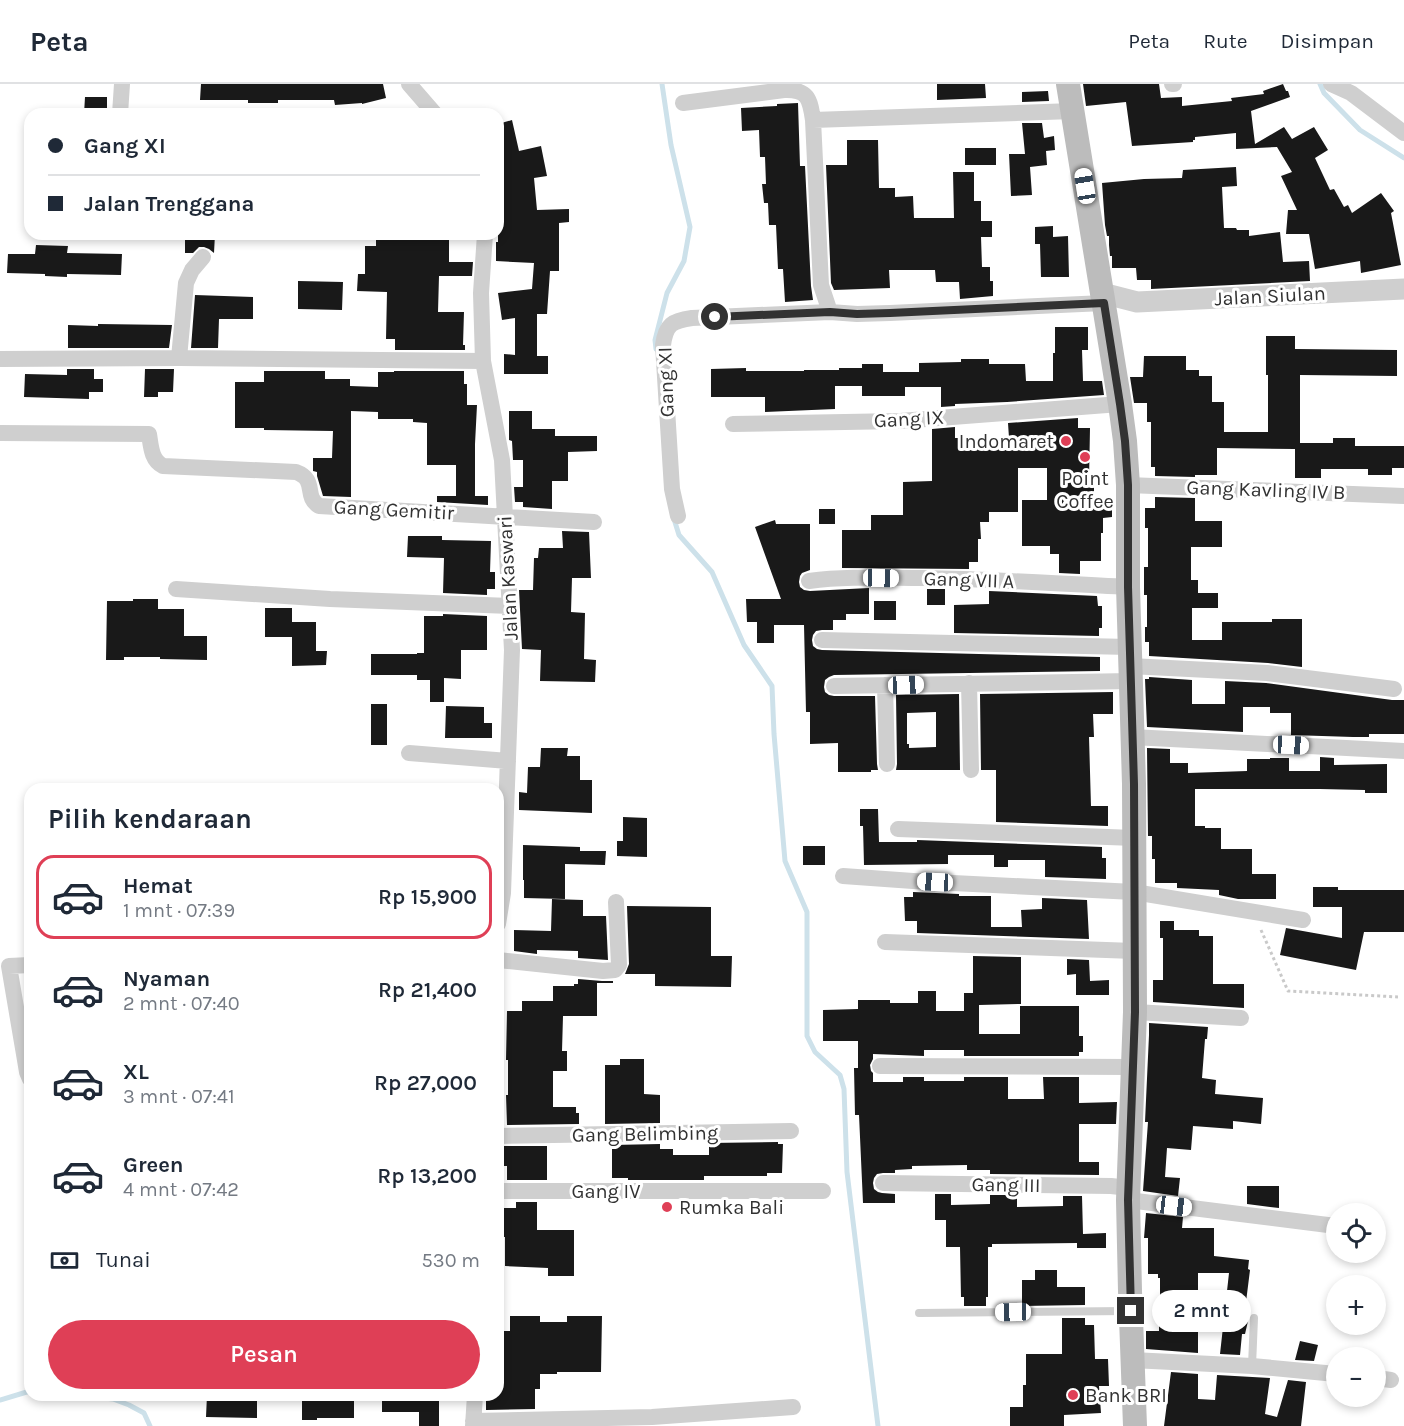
<!DOCTYPE html>
<html lang="id">
<meta charset="utf-8">
<style>
body{margin:0;font-family:Karla,sans-serif;background:#f2f2f3;color:#1f2937;height:100vh;display:flex;flex-direction:column;font-size:22px;white-space:nowrap}
*{box-sizing:border-box;margin:0}
p{font-size:20px;color:#747a83}
.icon{flex:none;width:33px;height:33px;fill:none;stroke:currentColor;stroke-width:2;stroke-linecap:round;stroke-linejoin:round}
.map{position:relative;flex:1;overflow:hidden}
.drawer{position:absolute;left:24px;top:699px;width:480px;height:618px;display:flex;flex-direction:column;background:#fff;border-radius:18px;box-shadow:0 3px 9px #0003}
.drawer>*{flex:none}
.top-card{position:absolute;left:24px;top:24px;width:480px;height:132px;border-radius:18px;box-shadow:0 3px 9px #0003;display:grid;align-content:center;height:132px;padding:0 24px;background:#fff}
.buttons{position:absolute;left:1326px;top:1119px;display:grid;gap:12px}
.buttons a{display:grid;place-items:center;width:60px;height:60px;border-radius:50%;background:#fff;box-shadow:0 3px 9px #0003;font-size:30px}
.end{position:absolute;width:27px;height:27px;margin:-14px;border:8px solid #323232;background:#fff;box-shadow:0 0 0 3px #fff}
.from{border-radius:50%}
.bubble{position:absolute;height:42px;border-radius:21px;background:#fff;box-shadow:0 3px 9px #0003;font-size:20px;font-weight:600;line-height:42px;text-align:center}
.car{position:absolute;width:18px;height:36px;margin:-18px -9px;border-radius:8px;box-shadow:0 0 4px 2px #0007;background:linear-gradient(#fff 24%,#345 0 40%,#fff 0 76%,#345 0 86%,#fff 0)}
.top-card b{display:flex;align-items:center;gap:21px;height:57px;font-size:22px}
.top-card b+b{border-top:2px solid #e0e1e3}
.top-card i{width:15px;height:15px;background:#1f2937}
ul{padding:0;list-style:none}
li{display:flex;align-items:center;gap:18px;height:84px;margin:0 12px 9px;padding:0 12px;border:3px solid transparent;border-radius:18px}
li div{flex:1}
li b{display:block;font-size:22px}
li em{font-style:normal;font-weight:600}
li.current{border-color:#df3f56}
li>.icon{width:54px;height:54px;stroke-width:1.5}
h2{padding:0 24px;font-size:27px;line-height:72px}
.pay{display:flex;align-items:center;gap:15px;height:66px;padding:0 24px;font-size:22px}
.pay p{margin-inline-start:auto}
.primary-button{display:flex;gap:12px;margin-top:auto;padding:12px 24px}
.primary-button a{flex:1;height:69px;border-radius:36px;background:#df3f56;color:#fff;font-size:24px;font-weight:600;line-height:69px;text-align:center}
header{display:flex;align-items:center;gap:36px;box-sizing:border-box;height:84px;padding:0 30px;background:#fff;border-bottom:2px solid #e0e1e3}
header strong{font-size:28px}
nav{display:flex;gap:33px;margin-inline-start:auto;font-size:21px}
.map>svg:first-child{display:block}
.lines{fill:none;stroke-linecap:round;stroke-linejoin:round}
.stream{stroke:#cde1ea;stroke-width:5}
.building{fill:#191919;fill-rule:evenodd}
.path{stroke:#c9c9c9;stroke-width:3;stroke-dasharray:3 3;stroke-linecap:butt}
.service{stroke:#cfcfcf;stroke-width:8}
.minor{stroke:#cfcfcf;stroke-width:16}
.tertiary{stroke:#cfcfcf;stroke-width:21}
.secondary{stroke:#bcbcbc;stroke-width:24}
.route{stroke:#323232;stroke-width:8}
.poi-dot{fill:#df3f56;stroke:#fff;stroke-width:2}
.labels{text-anchor:middle;dominant-baseline:central;stroke-width:6;stroke-linejoin:round;paint-order:stroke}
.street-label{font-size:20px;fill:#323232;stroke:#fff}
.poi-label{font-size:20px;fill:#323232;stroke:#fff;text-anchor:start}
</style>
<header>
<strong>Peta</strong>
<nav><a>Peta</a><a>Rute</a><a>Disimpan</a></nav>
</header>
<div class="map">
<svg width="1404" height="1342" viewBox="0 0 1404 1342">
<rect width="100%" height="100%" fill="#fff"/>
<g class="lines">
<path class="stream" d="M1320 0 1324 9 1360 46 1404 74
M656 265 655 256 667 209 684 177 690 143 671 61 662 0
M674 435 679 451 712 488 744 561 772 602 774 650 785 777 807 828V952L815 968 840 991 844 1005 847 1088 878 1342
M76 1311 113 1315 129 1321 144 1329 150 1342
M0 1316 30 1307"/>
</g>
<path class="building" d="M201 0H383L386 14 362 20V19L335 21 334 16H278V19H248V16H200Z
M937 0H985L986 14 937 16Z
M1083 0H1159L1161 14 1182 13V22L1232 17 1231 14 1264 10 1263 7 1283 0 1286 7H1288L1290 13 1251 27 1255 60 1284 43 1292 55 1314 43 1328 66 1315 74 1330 106 1334 105 1344 123 1348 121 1352 129 1381 109 1394 127 1391 129 1401 181 1361 189 1360 177 1315 185 1309 150H1286L1288 126H1297L1281 92 1292 88 1277 63 1236 65V49L1195 53V56H1193V58L1132 62 1126 18 1086 22Z
M1048 7 1049 17 1022 18V8Z
M85 13H107V30H84Z
M798 19 800 82H805L811 202 813 216 785 218 783 185H778L776 141H769L768 119H764L762 100H766L765 73H760L759 46 742 47 741 24 777 22V20Z
M512 36 519 67 541 62 547 92 534 94 537 126 569 125V138L559 139V187H550L547 230H537V272H548V290H504V270L515 271V234L502 236 498 209 532 205 534 179 496 177V158H498V40Z
M1022 39H1042L1044 54 1054 52 1055 66 1046 67 1047 81 1030 83 1032 111 1011 112 1009 70H1025Z
M847 56H878L879 104H895V113L913 112 914 134H954L953 88H974V117H981V137H992V153H981L982 183H990V197H993V212L960 215 959 198H936L935 186H889L890 204 834 206 831 199 826 81H847Z
M965 64H996V81H965Z
M1236 83 1237 102 1222 103 1224 144H1236L1237 146H1249V152L1280 148 1283 178 1309 177 1310 197 1151 205V196H1137L1136 184H1112V172H1110L1109 161V152H1107L1105 141 1102 99 1144 95 1182 94 1183 86Z
M1053 142V153L1068 152 1069 193H1041L1040 160H1035V143Z
M185 150H215L214 169 209 165 204 163H199L193 169H185Z
M376 150H449V178H473L472 192H439L438 228H464L463 261H465V266H395V255H386L387 208 357 207 358 190H365V162H376Z
M36 161 68 162 67 169 122 170 121 191 67 190V193L45 192V190L7 189 8 170H35Z
M298 197 343 198 342 226 298 225Z
M195 211 253 213V235H219L218 264H191Z
M98 240 172 241 169 264H68V241L98 242Z
M1055 243H1088V266H1082L1083 297H1102L1104 311 1007 318 955 320V322L941 323V303H905V312H862V302H835V325L765 328V313H711V285L746 284V287H804V286H839V284H862V280H883V288H919V279L961 278V275H989V280H1025L1026 297H1053V269H1055Z
M1266 252H1295V265L1397 266V292L1300 291V359H1333V354H1355V362H1404V384H1392V391H1368V385H1321V394H1295V365L1217 364V391H1195V393L1155 392V383H1151V338H1147V319H1134L1130 293H1143L1144 272H1186V286H1199V292H1212V318H1224V348H1268V291H1266Z
M67 285H94V295H103V308H89V315L24 313 25 290 67 291Z
M145 285H174L173 308H158V313H144Z
M264 287H325V295H350V302L378 303V288H394V287H464V300H467V321H477L475 360V412H488V421L437 418V412H456V381H427V339L413 338V335H378V328L351 327V413L323 412 317 392V388L313 387V374H332L333 347 264 346V344H235V298H264Z
M509 327H532V345H555V352H597V367L568 368V397H552V425L523 423V418H515L514 403H523V376H513L512 357 509 356Z
M1078 334V344H1090L1089 397H1094V417H1112V433L1103 434V449H1101V477H1080V490L1059 489V470H1050V462H1022V416H1047V384H1018V428H989V438H980L981 455H978V478H969V485L842 484V446H871V431H903V398L932 397V345L955 343V354H1009L1008 339Z
M1155 413 1195 414V437H1222V463H1191V496H1198V509H1218V524H1192V556H1222V538H1272V535H1302V583L1268 579 1149 572V558H1145V543H1147V511H1144V483H1148V444H1145V424H1155Z
M819 425H835V440H819Z
M775 436 776 440H810V486L802 489 800 492 799 498 800 503 804 506 810 507 869 504V530H846V536H833V546H822L816 547 813 551 812 556 813 562 817 565 822 566 1100 573V587L969 589 834 591 829 593 825 596 824 603 825 608 829 611 834 612H875L877 680 878 686H871V688H838V659L810 660V628H806L804 541H774V559H757V538H747L746 515H781L755 443Z
M562 447 589 448 591 494H572L571 528 585 529 584 575 596 576 595 598 540 597 541 566 522 565 519 506H533L534 474H538L539 464H563Z
M408 452H442V456L491 457 490 488H495V505H487V511L443 509 444 474 407 473Z
M927 505H945V521H927Z
M989 507 1097 512 1098 522H1102V544H1099V552L954 549V521L989 520Z
M133 515H158V525H184V552H207V576L160 575V573H124V576H106L107 517H133Z
M874 517H896V536H874Z
M265 524H292V538H316V567H327L326 581 292 582V553H265Z
M443 530 487 532V566H461V595L444 594V618H430V596H417V591H371V570H417V569H424V532H443Z
M1149 593 1192 596V620H1225V597L1266 599 1392 616H1404V650H1369V653H1353L1291 651V629H1270V623H1243V648L1147 643 1145 595H1149Z
M1113 608V630H1093L1094 653H1089L1091 722H1108V742L996 738V686H981L980 610Z
M959 610 960 686H896L897 680 896 611ZM936 628V663L909 664V660H907V629Z
M371 620H387V661H371Z
M446 622 484 623V639H492V654H445Z
M541 664H568L567 672H580V696H592V729L519 726V708L527 709 528 683H540Z
M1147 664 1170 665V679H1188V689L1247 687V675H1270V674H1289V687H1320V673L1334 674V681L1387 680V709H1365V706L1320 705H1195V742H1205V744H1221V765H1252V790H1276V815H1238L1219 811V806L1177 804V799H1155V775H1152V752H1148Z
M860 725H878L879 758H917V756L1102 763V774H1106V795L1045 793V776H1008V783H994V771H948V780L864 781 863 742H860Z
M623 733 647 734V773L617 772V757H623Z
M523 761 580 763V767H606L605 781 565 780V815L524 814V796H523Z
M803 762H825V781H803Z
M1313 803H1338V806H1404V848H1364L1356 886 1280 871 1286 844 1342 854V823H1313Z
M913 808 959 810V812H991V843H1022L1021 826 1042 825V814L1087 816 1089 855 917 849V837H905L904 813H913Z
M552 815 583 816V832H606L608 876 578 874V867L537 866V870L514 867V846L551 847Z
M627 822 711 823V872H732L731 903 655 902V890H625L629 880Z
M1160 837H1174V846H1199V852H1213V900H1244V924L1153 918V896H1163V854H1160Z
M973 872 1021 873V920L979 921V950H1020V922H1079V952H1083V968H1079V972H964V966H924V972L873 970V975L870 981 871 987 873 989V998H903V993H924V997H964V993H1008V1015H1044L1043 993H1079V1019L1117 1018 1116 1040H1079V1078H1099V1091L990 1090V1086H967V1081L912 1082V1085L895 1086V1089H883L877 1090 874 1094 873 1099 874 1105 878 1108 882 1109 895 1110V1119H863L859 1031H855L854 984H858V957H823V926L858 925V916H890V919H918V907H936V927H964V909H973Z
M1067 875 1089 876 1090 897 1109 896V911H1076V890L1067 891Z
M578 895 602 897H613V899H597V932H563L562 967H567V987H553V1023H576V1029H579V1040L507 1041 506 1011H508V976H506L507 927H522V917H553V902H574V900H578Z
M1149 939 1208 943 1207 955H1205L1202 994 1216 996 1215 1010 1263 1014 1261 1040 1233 1037V1045L1193 1042 1191 1066 1167 1064 1165 1093 1180 1094 1178 1112 1143 1107 1148 1038H1145L1149 951Z
M620 975H644V1010L660 1011V1039L605 1040V981H620Z
M778 1058V1060H783L782 1089H767V1092H704V1096H628V1094H612V1061L660 1060V1065H673V1071H709V1059Z
M504 1062H547V1096H507V1082H504Z
M1247 1102H1279V1124L1247 1120Z
M935 1110H951V1121L990 1120V1111H1017V1123L1063 1122V1112H1082L1083 1150 1106 1149V1164H1077V1159L992 1160V1163H988V1213H986V1222H964V1213H961L960 1163H946V1136H935Z
M516 1118H537V1146H574V1192H548V1184L505 1182V1153H498V1124H516Z
M1146 1129 1183 1133 1182 1144H1214V1172L1249 1176 1248 1185 1250 1186 1244 1234 1248 1235V1237L1245 1250H1242L1240 1271 1220 1270 1229 1189H1198V1269L1146 1265V1247H1159V1241H1171V1211H1160V1194H1158V1190H1148V1154H1144Z
M1035 1186H1057V1203H1085V1221L1022 1222V1196H1035Z
M510 1232H540V1238H567V1232H602L601 1288H557V1290H540V1305H535V1325L486 1326V1311H498V1272H500V1247H510Z
M1062 1234H1085V1241H1094L1095 1275H1108L1109 1302H1099L1101 1329 1064 1331V1342H1010V1323H1023V1301H1026V1270H1062Z
M1300 1257 1318 1261 1314 1277 1295 1276Z
M1171 1288 1198 1290V1315L1215 1316 1217 1291 1270 1294 1265 1330 1277 1333 1288 1296 1306 1298 1301 1342H1164Z
M207 1311H257V1334L206 1333Z
M302 1311H354V1334H317V1336H302Z
M406 1311H439V1342H419V1328H382V1312H406Z"/>
<g class="lines">
<path class="path" d="M1261 846 1288 907 1398 913"/>
<path class="service" d="M919 1229 1128 1227
M1252 1282 1254 1234"/>
<path class="minor" d="M409 0 435 30
M1172 0H1174
M1331 0 1351 9 1404 49
M683 19 784 6C808 5 810 15 813 36L821 201 830 228
M120 30 122 0
M813 36 1073 27
M485 150 481 209 483 277 502 376 512 566 503 809 498 840
M179 274 186 199 192 186 203 173
M0 275 179 274 483 277
M733 340 900 337 1120 320
M0 349 149 350C151 362 151 376 163 382L296 388C318 396 303 412 319 422L594 438
M1128 401 1404 412
M678 432 672 405 663 261C666 240 672 237 692 234L830 228 857 230 890 229 1104 219
M809 497C847 492 885 494 923 494 991 495 1060 500 1128 503
M176 505 330 515 510 522
M822 556 1130 563
M1130 582 1267 589 1394 605
M969 599 971 686
M885 601 887 680
M834 602 1131 597
M1132 653 1404 667
M409 669 508 677
M898 745 1134 754
M843 792 913 797 1134 808 1303 836
M885 858 1134 867
M498 876 603 887 615 886 619 881 616 818
M30 881 9 882 27 988 30 995
M1135 928 1241 934
M880 982 1133 983
M498 1052 791 1047
M883 1099 1111 1102 1129 1104
M498 1107H823
M1128 1116 1336 1142
M1132 1276 1252 1282 1336 1290
M1376 1294 1391 1296
M473 1337 652 1333 793 1323
M473 1342 475 1311"/>
<path class="tertiary" d="M1102 209 1137 218 1404 205"/>
<path class="secondary" d="M1068 0 1120 320 1125 357 1128 401V503L1134 700 1135 928 1128 1116 1130 1207 1135 1342"/>
</g>
<g class="lines">
<path class="route" d="M715 233 830 228 857 230 890 229 1104 219 1120 320 1125 357 1128 401V503L1134 700 1135 928 1128 1116 1131 1227"/>
</g>
<g class="poi-dot">
<circle cx="1066" cy="357" r="6"/>
<circle cx="1085" cy="373" r="6"/>
<circle cx="667" cy="1123" r="6"/>
<circle cx="1073" cy="1311" r="6"/>
</g>
<g class="labels">
<g class="street-label">
<text transform="translate(1270 212) rotate(-3)">Jalan Siulan</text>
<text transform="translate(666 298) rotate(-92)">Gang XI</text>
<text transform="translate(909 335) rotate(-3)">Gang IX</text>
<text transform="translate(1266 406) rotate(2)">Gang Kavling IV B</text>
<text transform="translate(394 426) rotate(3)">Gang Gemitir</text>
<text transform="translate(508 494) rotate(-93)">Jalan Kaswari</text>
<text transform="translate(969 496) rotate(2)">Gang VII A</text>
<text transform="translate(645 1050) rotate(-1)">Gang Belimbing</text>
<text transform="translate(1006 1101) rotate(1)">Gang III</text>
<text x="606" y="1107">Gang IV</text>
</g>
<g class="poi-label">
<text x="1054" y="357" text-anchor="end">Indomaret</text>
<text x="1085" y="394" text-anchor="middle">Point<tspan x="1085" dy="23">Coffee</tspan></text>
<text x="679" y="1123">Rumka Bali</text>
<text x="1085" y="1311">Bank BRI</text>
</g>
</g>
</svg>
<div class="buttons">
<a><svg class="icon" aria-label="locate" viewBox="0 0 24 24"><circle cx="12" cy="12" r="6"/><path d="M12 2v4M12 18v4M2 12h4M18 12h4"/></svg></a>
<a>+</a>
<a>−</a>
</div>
<i class="end from" style="left:715px;top:233px"></i>
<i class="end" style="left:1131px;top:1227px"></i>
<div class="bubble" style="left:1152px;top:1206px;width:99px">2 mnt</div>
<i class="car" style="left:1085px;top:102px;rotate:351deg"></i>
<i class="car" style="left:881px;top:494px;rotate:91deg"></i>
<i class="car" style="left:906px;top:601px;rotate:88deg"></i>
<i class="car" style="left:1291px;top:661px;rotate:93deg"></i>
<i class="car" style="left:935px;top:798px;rotate:273deg"></i>
<i class="car" style="left:1174px;top:1122px;rotate:97deg"></i>
<i class="car" style="left:1013px;top:1228px;rotate:269deg"></i>
<div class="top-card">
<b><i class="from"></i>Gang XI</b>
<b><i></i>Jalan Trenggana</b>
</div>
<section class="drawer">
<h2>Pilih kendaraan</h2>
<ul>
<li class="current"><svg class="icon" aria-label="car" viewBox="0 0 24 24"><path d="M5 17H2v-5l4-1 3-4h7l3 4 3 1v5h-3M9 17h6M6 11h13"/><circle cx="7" cy="17" r="2"/><circle cx="17" cy="17" r="2"/></svg><div><b>Hemat</b><p>1 mnt · 07:39</p></div><em>Rp 15,900</em></li>
<li><svg class="icon" aria-label="car" viewBox="0 0 24 24"><path d="M5 17H2v-5l4-1 3-4h7l3 4 3 1v5h-3M9 17h6M6 11h13"/><circle cx="7" cy="17" r="2"/><circle cx="17" cy="17" r="2"/></svg><div><b>Nyaman</b><p>2 mnt · 07:40</p></div><em>Rp 21,400</em></li>
<li><svg class="icon" aria-label="car" viewBox="0 0 24 24"><path d="M5 17H2v-5l4-1 3-4h7l3 4 3 1v5h-3M9 17h6M6 11h13"/><circle cx="7" cy="17" r="2"/><circle cx="17" cy="17" r="2"/></svg><div><b>XL</b><p>3 mnt · 07:41</p></div><em>Rp 27,000</em></li>
<li><svg class="icon" aria-label="car" viewBox="0 0 24 24"><path d="M5 17H2v-5l4-1 3-4h7l3 4 3 1v5h-3M9 17h6M6 11h13"/><circle cx="7" cy="17" r="2"/><circle cx="17" cy="17" r="2"/></svg><div><b>Green</b><p>4 mnt · 07:42</p></div><em>Rp 13,200</em></li>
</ul>
<div class="pay"><svg class="icon" aria-label="cash" viewBox="0 0 24 24"><path d="M3 7h18v10H3z"/><circle cx="12" cy="12" r="2"/></svg>Tunai<p>530 m</p></div>
<div class="primary-button"><a>Pesan</a></div>
</section>
</div>
